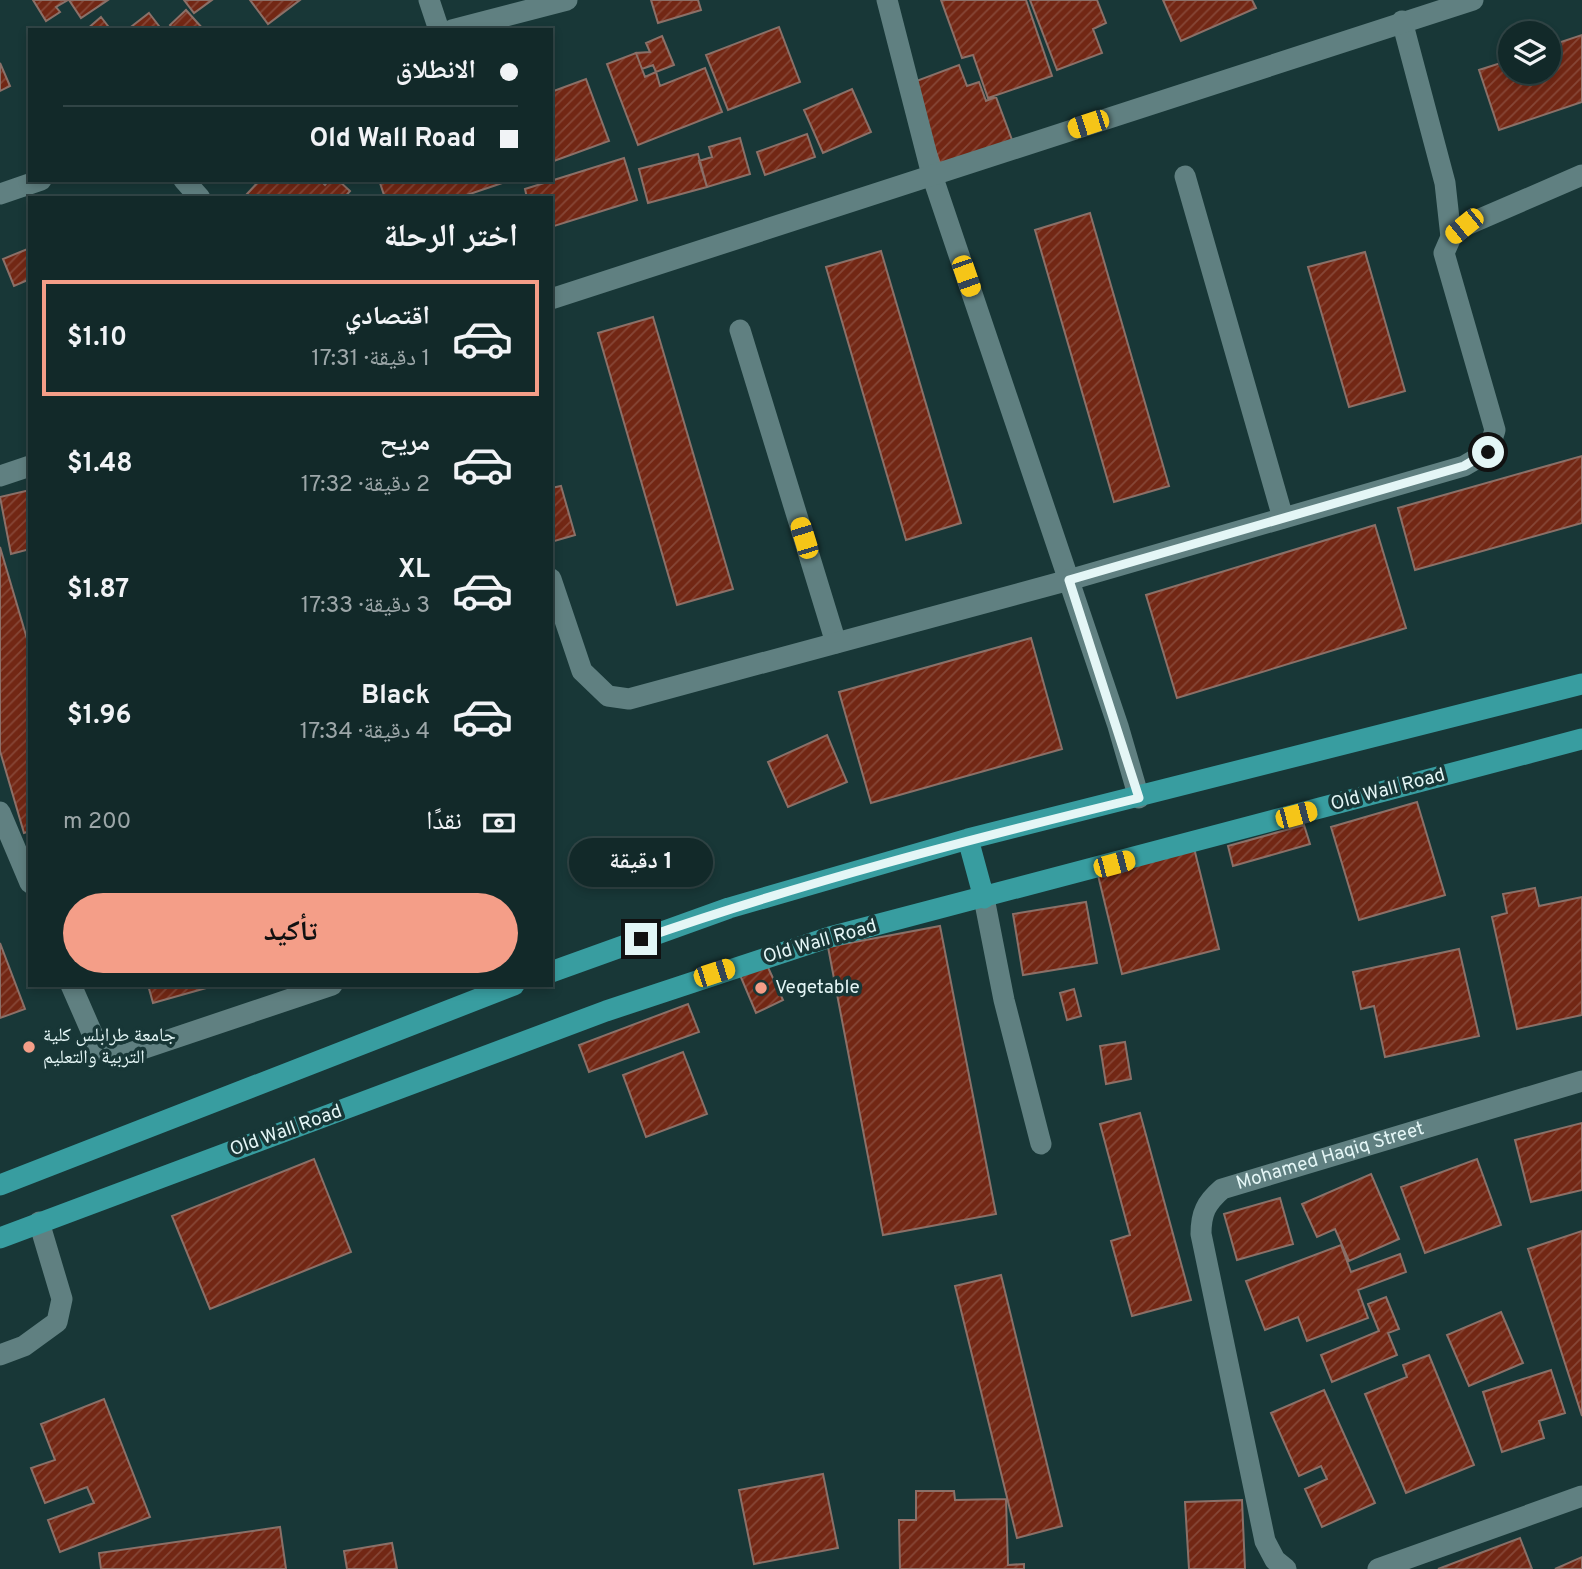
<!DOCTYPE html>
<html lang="ar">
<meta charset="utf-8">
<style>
body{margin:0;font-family:Overpass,"Noto Naskh Arabic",sans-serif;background:#1f3535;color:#f1f3f6;direction:rtl;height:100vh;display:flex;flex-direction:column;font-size:26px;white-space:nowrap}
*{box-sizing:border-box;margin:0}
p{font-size:23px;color:#9ca6a8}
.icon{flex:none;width:38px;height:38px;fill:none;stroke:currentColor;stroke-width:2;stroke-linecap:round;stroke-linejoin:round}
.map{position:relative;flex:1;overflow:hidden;direction:ltr}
.panel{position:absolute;left:28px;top:196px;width:525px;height:791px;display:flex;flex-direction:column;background:#122929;border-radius:0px;box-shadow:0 4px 10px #0003,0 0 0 2px #314546;direction:rtl}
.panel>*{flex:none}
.guide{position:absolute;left:28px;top:28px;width:525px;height:154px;border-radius:0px;box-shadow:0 4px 10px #0003,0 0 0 2px #314546;direction:rtl;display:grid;align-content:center;height:154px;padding:0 35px;background:#122929}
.fabs{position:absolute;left:1498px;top:21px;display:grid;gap:14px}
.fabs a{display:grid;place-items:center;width:63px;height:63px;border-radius:50%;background:#122929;box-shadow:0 4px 10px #0003,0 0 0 2px #314546;font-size:35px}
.end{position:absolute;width:32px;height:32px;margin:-16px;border:9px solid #e4f6f6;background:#111;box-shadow:0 0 0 4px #111}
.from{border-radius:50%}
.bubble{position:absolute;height:49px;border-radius:24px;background:#122929;box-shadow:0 4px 10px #0003,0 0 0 2px #314546;font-size:23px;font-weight:700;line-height:49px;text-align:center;direction:rtl}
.car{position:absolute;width:21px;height:42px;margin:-21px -10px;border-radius:9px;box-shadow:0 0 5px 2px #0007;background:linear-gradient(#f5c518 24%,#345 0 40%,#f5c518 0 76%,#345 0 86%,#f5c518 0)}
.guide b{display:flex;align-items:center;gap:24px;height:66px;font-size:26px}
.guide b+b{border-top:2px solid #314546}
.guide i{width:18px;height:18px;background:#f1f3f6}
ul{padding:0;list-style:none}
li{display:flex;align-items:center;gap:21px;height:116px;margin:0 14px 10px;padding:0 21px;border:4px solid transparent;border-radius:0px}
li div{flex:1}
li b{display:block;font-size:26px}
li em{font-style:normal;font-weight:700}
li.active{border-color:#f49e88}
li>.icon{width:63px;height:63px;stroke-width:1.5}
h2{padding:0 35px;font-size:32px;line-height:84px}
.pay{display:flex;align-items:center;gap:18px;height:77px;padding:0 35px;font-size:26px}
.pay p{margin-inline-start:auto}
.action{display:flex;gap:14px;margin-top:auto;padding:14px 35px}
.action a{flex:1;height:80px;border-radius:42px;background:#f49e88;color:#111;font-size:28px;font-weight:700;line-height:80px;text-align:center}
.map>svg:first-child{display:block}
.building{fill:url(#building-hatch);stroke:#8b7068;stroke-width:2}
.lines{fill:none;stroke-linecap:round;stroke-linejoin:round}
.minor{stroke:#608081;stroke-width:21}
.major{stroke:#389da0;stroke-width:21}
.route{stroke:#e4f6f6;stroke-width:9}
.poi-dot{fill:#f49e88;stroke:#183737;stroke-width:2.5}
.labels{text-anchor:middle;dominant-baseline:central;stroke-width:7;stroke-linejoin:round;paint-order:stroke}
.street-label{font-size:19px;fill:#e4f6f6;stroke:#183737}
.poi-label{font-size:19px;fill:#e4f6f6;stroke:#183737;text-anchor:start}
</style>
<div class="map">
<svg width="1582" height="1569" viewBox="0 0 1582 1569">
<defs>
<pattern id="building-hatch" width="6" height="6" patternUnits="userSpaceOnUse" patternTransform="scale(1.75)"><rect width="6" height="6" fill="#722714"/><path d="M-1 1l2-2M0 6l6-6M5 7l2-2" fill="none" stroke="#864737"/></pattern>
</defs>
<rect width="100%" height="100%" fill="#183737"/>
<path class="building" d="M33 0H68L56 7 60 12 46 21Z
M69 0H108L81 18Z
M184 0H212L194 13Z
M250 0H300L268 24Z
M651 0H698L701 10 658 23Z
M941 0H1026L1052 76 988 98 973 55 962 58Z
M1030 0H1097L1106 23 1093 29 1102 53 1057 70Z
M1163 0H1252L1256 8 1181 41Z
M186 10 204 30H174L170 25Z
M149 13 162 30H127Z
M101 17 111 30H86Z
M779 27 800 82 728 110 706 55Z
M1582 35V102L1499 130 1479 70 1510 60V72H1549V46Z
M662 36 674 65 656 72 653 65 642 69 636 53 650 52 646 43Z
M636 53 645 77 656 72 660 86 705 68 722 112 638 145 607 64Z
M0 63 10 86 0 91Z
M959 65 967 86 979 82 986 101 996 97 1012 140 941 166 911 83Z
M586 79 609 141 551 162V92Z
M852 89 871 132 823 153 804 110Z
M807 134 815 157 765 175 757 152Z
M740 138 750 174 707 187 699 161 712 157 709 147Z
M698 154 707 187 648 203 639 169Z
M624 158 637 200 551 227V198H527L525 189Z
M260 180H320L325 185 329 180H338L350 191 344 198H249L246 195Z
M379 180H511L458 198H385Z
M1090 213 1169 486 1114 502 1035 230Z
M30 248V279L14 286 3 259Z
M881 251 961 523 906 540 826 267Z
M1365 252 1405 391 1349 407 1308 267Z
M653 317 733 589 677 605 598 333Z
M1582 456V523L1415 570 1398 508Z
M561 486 575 535 551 542V488Z
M30 490V549L11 554 0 497Z
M1375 525 1406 628 1177 698 1146 595Z
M0 547 30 649V831L24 833 0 751Z
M1031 638 1062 749 871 803 839 692Z
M827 735 847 782 788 807 768 762Z
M1417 802 1445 895 1359 920 1331 827Z
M1304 825 1310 844 1233 866 1228 846Z
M1194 848 1219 949 1122 974 1097 871Z
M1535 888 1539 906 1582 897V1015L1517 1029 1492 917 1507 913 1503 894Z
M1086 902 1097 963 1023 975 1013 914Z
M940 926 996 1214 883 1235 828 947Z
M0 943 25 1009 0 1018Z
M1459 949 1479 1036 1385 1057 1374 1006 1361 1009 1353 972Z
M766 963 783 1000 756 1013 740 975Z
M148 985H217L153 1003Z
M1074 989 1081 1016 1067 1020 1060 993Z
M688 1004 699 1032 589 1072 579 1045Z
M1125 1042 1131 1079 1106 1084 1100 1046Z
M683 1052 707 1114 646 1137 623 1075Z
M1140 1113 1191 1300 1132 1316 1111 1241 1130 1235 1100 1124Z
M1582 1123V1190L1531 1202 1515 1140Z
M314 1159 351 1252 210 1309 172 1216Z
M1477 1159 1501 1225 1425 1253 1401 1187Z
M1371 1174 1399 1239 1349 1261 1335 1229 1317 1237 1302 1204Z
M1280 1198 1293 1244 1237 1260 1224 1214Z
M1582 1231V1416L1528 1249Z
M1341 1245 1351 1272 1400 1254 1406 1272 1358 1290 1368 1318 1307 1341 1298 1317 1265 1330 1246 1281Z
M1001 1275 1062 1526 1017 1538 955 1286Z
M1386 1297 1399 1329 1388 1333 1397 1355 1332 1382 1321 1355 1379 1331 1368 1304Z
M1501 1312 1523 1363 1469 1386 1447 1335Z
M1429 1355 1474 1465 1406 1493 1365 1394 1407 1377 1403 1365Z
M1551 1370 1565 1413 1539 1421 1544 1438 1502 1452 1483 1392Z
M1324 1390 1375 1503 1322 1527 1305 1489 1327 1479 1321 1466 1299 1476 1271 1413Z
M104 1399 150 1517 60 1552 48 1520 94 1503 87 1487 45 1503 31 1468 55 1460 41 1424Z
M823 1474 838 1548 754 1564 739 1490Z
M916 1491H954L955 1500 1006 1499 1008 1565 1024 1564V1569H900L899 1520H916Z
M1242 1500 1245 1569H1189L1185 1502Z
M280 1527 286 1569H101L99 1553Z
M1520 1538 1532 1569H1438Z
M392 1543 397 1569H347L344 1551Z
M1582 1557V1569H1555Z"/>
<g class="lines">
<g class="minor">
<path d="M429 0 439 30"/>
<path d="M887 0 932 175 1118 726 1139 798"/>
<path d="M1402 21 1445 183 1451 237"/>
<path d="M452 30 567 0"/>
<path d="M1185 176 1283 518"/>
<path d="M184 180 200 198"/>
<path d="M0 194 41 180"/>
<path d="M551 299 1473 0"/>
<path d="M740 330 836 643"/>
<path d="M0 476 30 466"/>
<path d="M551 579 582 671 608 696 629 699 1069 580 1464 466 1488 452 1495 430 1444 253 1451 237 1464 226 1582 175"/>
<path d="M0 812 30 883"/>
<path d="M984 898 1004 1000 1041 1144"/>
<path d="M71 985 99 1049 121 1056 332 985"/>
<path d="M0 1355 24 1346 57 1322 62 1299 39 1222"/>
<path id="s1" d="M1286 1569 1275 1560 1265 1541 1201 1234C1201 1213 1206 1203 1222 1189L1582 1081"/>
<path d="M1378 1569 1582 1496"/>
</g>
<path class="major" d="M968 839 984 898
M551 972 729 908 968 839 1582 684
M0 1185 514 985
M0 1238 606 1011 830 937 1582 739"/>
</g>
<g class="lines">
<path class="route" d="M641 939C804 882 971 839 1139 798L1069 580 1464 466 1488 452"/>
</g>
<g class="poi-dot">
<circle cx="761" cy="988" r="7"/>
<circle cx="29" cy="1047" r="7"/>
</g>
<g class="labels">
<g class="street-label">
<text transform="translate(1388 790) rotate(-15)">Old Wall Road</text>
<text transform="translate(820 942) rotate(-16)">Old Wall Road</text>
<text transform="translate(286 1131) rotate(-20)">Old Wall Road</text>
<text stroke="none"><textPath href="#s1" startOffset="514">Mohamed Haqiq Street</textPath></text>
</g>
<g class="poi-label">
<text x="775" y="988">Vegetable</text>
<text x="43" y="1036">جامعة طرابلس كلية<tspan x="43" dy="22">التربية والتعليم</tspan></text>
</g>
</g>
</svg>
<div class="fabs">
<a><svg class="icon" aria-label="layers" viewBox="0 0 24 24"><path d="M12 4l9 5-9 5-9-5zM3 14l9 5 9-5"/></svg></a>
</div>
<i class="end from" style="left:1488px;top:452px"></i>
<i class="end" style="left:641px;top:939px"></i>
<div class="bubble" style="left:569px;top:838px;width:144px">1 دقيقة</div>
<i class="car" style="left:1088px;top:124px;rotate:252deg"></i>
<i class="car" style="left:1464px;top:226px;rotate:231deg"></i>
<i class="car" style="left:966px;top:276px;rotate:161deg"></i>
<i class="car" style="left:804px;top:538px;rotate:343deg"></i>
<i class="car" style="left:1296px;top:815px;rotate:75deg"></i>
<i class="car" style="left:1114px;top:864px;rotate:75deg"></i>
<i class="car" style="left:714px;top:973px;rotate:72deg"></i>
<div class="guide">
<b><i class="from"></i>الانطلاق</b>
<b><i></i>Old Wall Road</b>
</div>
<section class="panel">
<h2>اختر الرحلة</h2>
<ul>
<li class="active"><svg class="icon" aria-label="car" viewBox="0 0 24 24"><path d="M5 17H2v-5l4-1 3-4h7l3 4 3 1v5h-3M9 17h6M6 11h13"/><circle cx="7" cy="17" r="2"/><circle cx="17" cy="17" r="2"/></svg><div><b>اقتصادي</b><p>1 دقيقة · 17:31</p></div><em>$1.10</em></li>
<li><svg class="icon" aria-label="car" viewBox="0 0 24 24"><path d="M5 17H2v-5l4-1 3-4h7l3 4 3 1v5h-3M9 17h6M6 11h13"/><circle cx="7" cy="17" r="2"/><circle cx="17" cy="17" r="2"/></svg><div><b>مريح</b><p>2 دقيقة · 17:32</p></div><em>$1.48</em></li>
<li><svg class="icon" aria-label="car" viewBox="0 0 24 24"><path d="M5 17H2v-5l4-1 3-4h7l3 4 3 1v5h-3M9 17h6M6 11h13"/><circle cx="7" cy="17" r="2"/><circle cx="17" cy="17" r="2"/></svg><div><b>XL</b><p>3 دقيقة · 17:33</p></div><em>$1.87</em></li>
<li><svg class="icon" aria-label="car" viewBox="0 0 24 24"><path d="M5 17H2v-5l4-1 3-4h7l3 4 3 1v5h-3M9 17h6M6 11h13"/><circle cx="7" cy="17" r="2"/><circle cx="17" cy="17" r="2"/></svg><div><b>Black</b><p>4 دقيقة · 17:34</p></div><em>$1.96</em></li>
</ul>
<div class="pay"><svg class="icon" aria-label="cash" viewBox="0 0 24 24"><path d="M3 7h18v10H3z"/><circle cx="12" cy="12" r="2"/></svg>نقدًا<p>200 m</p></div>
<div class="action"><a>تأكيد</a></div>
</section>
</div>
